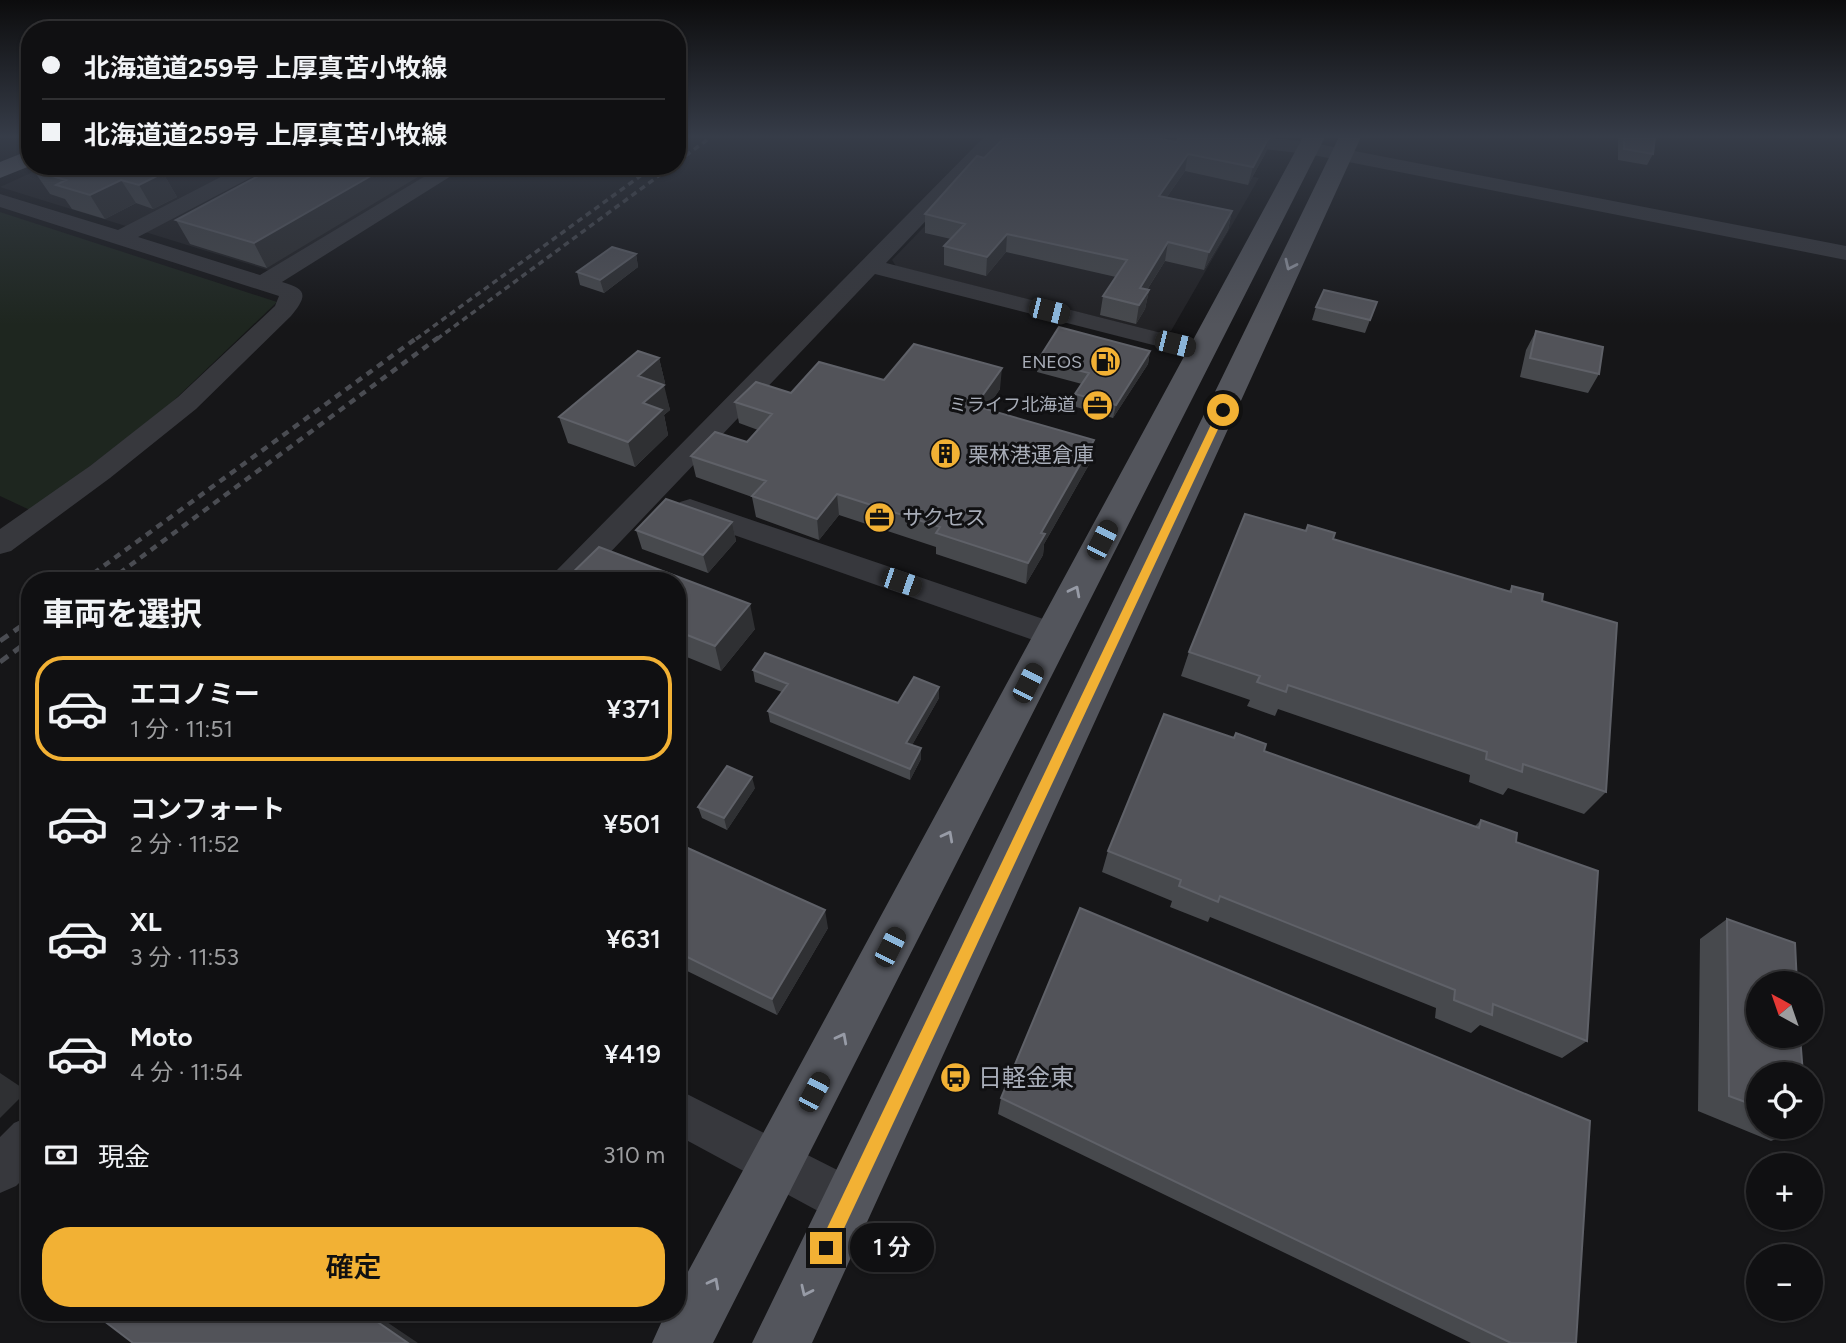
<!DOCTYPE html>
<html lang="ja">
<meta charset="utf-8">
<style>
body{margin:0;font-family:Figtree,"Noto Sans JP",sans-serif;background:#1e1e20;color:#f1f3f6;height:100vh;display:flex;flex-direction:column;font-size:26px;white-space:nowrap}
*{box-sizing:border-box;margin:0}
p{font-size:23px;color:#9c9d9f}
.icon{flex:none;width:38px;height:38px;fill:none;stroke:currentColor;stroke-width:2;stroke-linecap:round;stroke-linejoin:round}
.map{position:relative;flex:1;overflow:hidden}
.details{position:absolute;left:21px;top:572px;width:665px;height:749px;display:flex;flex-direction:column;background:#101012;border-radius:28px;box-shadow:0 2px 5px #0004,0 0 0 2px #303032}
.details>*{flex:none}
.hud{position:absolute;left:21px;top:21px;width:665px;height:154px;border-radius:28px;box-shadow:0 2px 5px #0004,0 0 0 2px #303032;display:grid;align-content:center;height:154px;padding:0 21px;background:#101012}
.needle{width:46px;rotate:320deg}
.tools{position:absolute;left:1746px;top:971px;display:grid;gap:14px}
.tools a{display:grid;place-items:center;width:77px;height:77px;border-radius:50%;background:#101012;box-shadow:0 2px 5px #0004,0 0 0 2px #303032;font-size:35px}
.end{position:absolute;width:32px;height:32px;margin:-16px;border:9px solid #f2b134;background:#111;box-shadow:0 0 0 4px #111}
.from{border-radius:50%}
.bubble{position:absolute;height:49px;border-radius:24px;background:#101012;box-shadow:0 2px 5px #0004,0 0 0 2px #303032;font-size:23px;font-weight:600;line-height:49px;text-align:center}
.car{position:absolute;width:21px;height:42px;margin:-21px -10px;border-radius:9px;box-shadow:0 0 5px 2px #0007;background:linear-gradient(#222 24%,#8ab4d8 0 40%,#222 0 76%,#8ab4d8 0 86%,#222 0)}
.hud b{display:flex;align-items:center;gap:24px;height:66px;font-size:26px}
.hud b+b{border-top:2px solid #303032}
.hud i{width:18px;height:18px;background:#f1f3f6}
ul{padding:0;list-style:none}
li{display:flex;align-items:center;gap:21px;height:105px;margin:0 14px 10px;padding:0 7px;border:4px solid transparent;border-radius:28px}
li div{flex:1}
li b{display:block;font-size:26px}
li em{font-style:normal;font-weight:600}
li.on{border-color:#f2b134}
li>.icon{width:63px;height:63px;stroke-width:1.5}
h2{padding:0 21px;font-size:32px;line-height:84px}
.pay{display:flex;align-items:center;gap:18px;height:77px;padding:0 21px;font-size:26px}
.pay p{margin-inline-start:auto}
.primary-button{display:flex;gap:14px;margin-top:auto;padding:14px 21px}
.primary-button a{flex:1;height:80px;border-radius:28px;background:#f2b134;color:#111;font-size:28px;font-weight:600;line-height:80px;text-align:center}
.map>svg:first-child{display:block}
.built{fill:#222225}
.green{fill:#1e261f}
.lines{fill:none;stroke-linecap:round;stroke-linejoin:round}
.minor{fill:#37383d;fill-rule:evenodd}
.major{fill:#53555c;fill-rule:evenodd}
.highway{fill:#63666e;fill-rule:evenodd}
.rail-far2{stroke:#4a4c52;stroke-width:3.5;stroke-dasharray:6 4.5;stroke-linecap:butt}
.rail-far1{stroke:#4a4c52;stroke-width:4.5;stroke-dasharray:7 6;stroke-linecap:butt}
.rail{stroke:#4a4c52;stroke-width:5;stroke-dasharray:10 7;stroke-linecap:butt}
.wall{fill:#47494d}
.shaded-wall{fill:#2f3033}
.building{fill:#525359;stroke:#5f6168;stroke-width:2}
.oneway{stroke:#979ba6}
.route{fill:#f2b134}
.labels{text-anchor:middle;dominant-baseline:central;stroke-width:6;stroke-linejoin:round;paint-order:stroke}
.far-poi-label{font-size:18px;fill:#a8adb8;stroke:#111113;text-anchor:end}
.poi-label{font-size:21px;fill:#a8adb8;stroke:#111113;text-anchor:start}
.near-poi-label{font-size:24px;fill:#a8adb8;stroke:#111113;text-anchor:start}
</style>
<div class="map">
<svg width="1846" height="1343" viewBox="0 0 1846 1343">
<rect width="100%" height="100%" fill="#161618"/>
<path class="built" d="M1011 137H1152L1208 142 1195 164 1259 178 1171 331 1157 332 896 266 892 260Z
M46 166H447L271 271 0 187Z"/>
<path class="green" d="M0 212 277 302 169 405 32 511 0 496Z"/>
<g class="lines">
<path class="minor" d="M984 137H1005L886 263 1209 345 1212 350 1209 355 1200 357 875 274 583 581H550L554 573Z
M1201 137H1262L1308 142 1846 246V260L1308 154 1211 143Z
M242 166H268L265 170 138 237 260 275 442 166H467L282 282C307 289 308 295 291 316L196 409 110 478 11 551 0 554V529L90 466 178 397 275 306 279 296 0 207V194L118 230Z
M690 499 1064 626 1069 635 1064 644 1053 647 680 516 676 509 680 502Z
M677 1089 865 1184 872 1201 865 1218 848 1225 831 1218 677 1135Z
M30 1116V1172L16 1186 0 1193V1137L14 1123Z"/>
<path class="major" d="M1303 137H1325L713 1343H652L666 1312H677V1292Z
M1339 137H1361L812 1343H752Z"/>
<path class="highway" d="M30 150V166L0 178V162Z"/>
<path class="rail-far2" d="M677 162 711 137
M416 339 654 166
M437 339 672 166"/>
<path class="rail-far1" d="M83 581 418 337
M109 581 439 337"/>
<path class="rail" d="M0 641 30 620
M0 662 30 640"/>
</g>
<path class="wall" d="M1179 137H1270L1266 152 1248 185 1185 171 1167 197 1232 211 1228 230 1204 270 1165 261 1147 290H1149L1145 309 1136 324 1100 315 1103 296 1116 277 1006 252 986 276 944 265V246L951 239 925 233V214L984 158 1176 142Z
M1618 137H1655L1653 154 1647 165 1618 160Z
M277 166 267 268 190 244 176 220Z
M34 171 163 173 177 197 153 209 136 203 105 219 72 209 65 199 50 194Z
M636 254 638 267 604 293 580 285 577 272Z
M1377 302 1365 333 1312 320 1316 307Z
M1536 331 1599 374 1588 393 1520 377 1526 350Z
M1150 351 1148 364 1113 418 1073 406 1075 394 1082 384 1037 372 1038 360Z
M659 358 665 383 663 385 670 410 664 415 668 435 635 467 568 443 559 417Z
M884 380 1000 389 986 409 1091 461 1044 544 1043 555 1026 584 936 554V547L839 515 819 540 756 517 752 497 696 477 691 456 747 442 758 430 739 423 735 402Z
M732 522 736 541 708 573 642 549 636 530Z
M1333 539 1509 591 1512 586 1542 601 1606 792 1584 814 1508 788 1503 795 1469 782 1470 775 1278 709 1275 716 1247 706 1250 700 1181 676 1189 652Z
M677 581 755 629 721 671 677 653Z
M753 670 898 703 939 698 912 745 921 748V759L910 780 770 722 768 711 782 692 755 682Z
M1264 751 1475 826 1481 820 1516 842 1587 1041 1562 1058 1480 1025 1471 1033 1435 1018 1436 1008 1210 917 1208 922 1170 907 1172 901 1102 872 1108 851Z
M755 788 727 830 702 818 698 807Z
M677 851 828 928 777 1015 677 966Z
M1727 919 1759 1074V1127H1804L1771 1141 1698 1111 1700 939Z
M1001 1098 1576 1343H1471L998 1114Z"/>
<path class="shaded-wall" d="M1269 137 1266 152 1248 185 1253 167Z
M1188 154 1185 171 1155 214 1159 196Z
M388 166H436L267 268 254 243Z
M163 173 177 197 153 209 139 185Z
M121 180 136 203 105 219 90 195Z
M1232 211 1228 230 1204 270 1209 252Z
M1007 234 1006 252 986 276 987 257Z
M1168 242 1165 261 1138 304 1140 288Z
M636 254 638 267 604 293 600 280Z
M1149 290 1145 309 1136 324 1139 305Z
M1150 351 1148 364 1113 418 1116 405Z
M659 358 665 383 645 402 638 376Z
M1002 368 1000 389 974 427 975 406Z
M664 385 670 410 664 415 668 435 635 467 628 442 643 403Z
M1094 440 1091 461 1044 544 1043 555 1026 584 1028 563 1041 533Z
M837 494 839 515 819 540 817 519Z
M732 522 736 541 708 573 703 555Z
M750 604 755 629 721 671 715 646Z
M939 687V698L907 754 906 743Z
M921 748V759L910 780V769Z
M752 777 755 788 727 830 724 818Z
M825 910 828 928 777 1015 772 999Z
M0 1073 27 1091 0 1118Z
M677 1137 683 1146 677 1157Z
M363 1312H372L418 1343H408Z"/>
<path class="building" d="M1005 137H1152L1176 142 1179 137H1269L1253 167 1188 154 1159 196 1232 211 1209 252 1168 242 1140 288 1149 290 1139 305 1103 296 1127 260 1007 234 987 257 944 246 965 224 925 214 977 156 984 158Z
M1624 137H1655L1653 154 1624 149Z
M44 166H138L163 173 139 185 121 180 90 195 56 185 66 180 34 171Z
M277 166H388L254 243 176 220Z
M612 247 636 254 600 280 577 272Z
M1324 290 1377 302 1370 320 1316 307Z
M1059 327 1150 351 1116 405 1075 394 1089 373 1038 360Z
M1536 331 1603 347 1599 374 1530 358Z
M914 344 1002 368 975 406 1094 440 1041 533 1045 534 1028 563 936 533 940 527 837 494 817 519 752 496 766 481 691 456 715 432 747 442 772 414 735 402 756 382 791 393 819 362 884 380Z
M638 351 659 358 638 376 664 385 643 403 662 410 628 442 559 417Z
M666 499 732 522 703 555 636 530Z
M1245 514 1306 531 1308 525 1335 533 1333 539 1511 592 1512 586 1543 594 1542 601 1617 623 1606 792 1523 764 1522 772 1486 759 1487 752 1288 685 1286 692 1257 682 1260 676 1189 652Z
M599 547 750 604 715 646 677 631V581H564Z
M765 653 898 703 914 677 939 687 906 743 921 748 910 769 768 711 788 684 753 670Z
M1164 714 1234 738 1236 733 1266 744 1264 751 1479 828 1481 820 1517 833 1516 842 1598 871 1587 1041 1493 1004 1492 1015 1454 1000 1455 990 1220 896 1218 902 1179 886 1181 880 1108 851Z
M727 766 752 777 724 818 698 807Z
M681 845 825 910 772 999 677 952V851Z
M1080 908 1590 1121 1576 1343H1511L1001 1098Z
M1727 919 1795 943 1797 984H1759V1036H1800L1803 1074H1759V1107L1729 1096Z
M96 1312H363L408 1343H133L95 1314Z"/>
<defs><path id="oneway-chevron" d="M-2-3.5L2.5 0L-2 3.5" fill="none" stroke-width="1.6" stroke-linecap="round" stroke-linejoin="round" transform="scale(1.75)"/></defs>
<g class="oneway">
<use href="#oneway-chevron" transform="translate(1290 265) rotate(115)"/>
<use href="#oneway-chevron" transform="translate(1075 591) rotate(-63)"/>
<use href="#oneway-chevron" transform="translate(948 836) rotate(-62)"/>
<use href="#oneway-chevron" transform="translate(842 1038) rotate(-62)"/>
<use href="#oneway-chevron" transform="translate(714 1283) rotate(-62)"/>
<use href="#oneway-chevron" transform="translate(806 1291) rotate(115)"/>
</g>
<linearGradient id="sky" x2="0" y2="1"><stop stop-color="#0c0c0d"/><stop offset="0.42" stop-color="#363c48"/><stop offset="1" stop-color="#363c48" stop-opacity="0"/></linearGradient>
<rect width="1846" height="325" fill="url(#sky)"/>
<path class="route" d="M1223 408 1227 410 832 1254 826 1257 820 1254 818 1248 820 1243 1218 410Z"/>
<defs>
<symbol id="fuel-disc" viewBox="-11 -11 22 22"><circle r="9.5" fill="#f2b134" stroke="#111113"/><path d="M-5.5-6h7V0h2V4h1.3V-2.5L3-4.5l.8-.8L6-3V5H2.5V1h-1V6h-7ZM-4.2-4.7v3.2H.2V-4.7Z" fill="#111"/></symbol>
<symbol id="office-disc" viewBox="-11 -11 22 22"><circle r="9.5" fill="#f2b134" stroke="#111113"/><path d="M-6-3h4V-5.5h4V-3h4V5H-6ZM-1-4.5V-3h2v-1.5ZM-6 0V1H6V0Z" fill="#111"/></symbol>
<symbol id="building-disc" viewBox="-11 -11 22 22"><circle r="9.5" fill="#f2b134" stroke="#111113"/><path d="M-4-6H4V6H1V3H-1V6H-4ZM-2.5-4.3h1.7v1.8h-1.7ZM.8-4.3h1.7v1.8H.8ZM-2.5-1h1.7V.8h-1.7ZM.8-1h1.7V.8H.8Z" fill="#111"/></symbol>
<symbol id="bus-disc" viewBox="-11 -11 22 22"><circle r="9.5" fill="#f2b134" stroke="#111113"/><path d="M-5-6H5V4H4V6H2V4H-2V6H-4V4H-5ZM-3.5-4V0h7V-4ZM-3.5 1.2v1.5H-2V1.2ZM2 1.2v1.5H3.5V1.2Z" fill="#111"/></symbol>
</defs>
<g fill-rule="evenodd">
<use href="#fuel-disc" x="1088" y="344" width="35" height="35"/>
<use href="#office-disc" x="1080" y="388" width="35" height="35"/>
<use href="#building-disc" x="928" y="436" width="35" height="35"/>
<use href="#office-disc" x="862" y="500" width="35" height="35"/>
<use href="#bus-disc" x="938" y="1060" width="35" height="35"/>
</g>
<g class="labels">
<g class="far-poi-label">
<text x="1082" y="362">ENEOS</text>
<text x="1075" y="405">ミライフ北海道</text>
</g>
<g class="poi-label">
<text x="968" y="454">栗林港運倉庫</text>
<text x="902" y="517">サクセス</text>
</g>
<g class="near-poi-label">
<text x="978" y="1077">日軽金東</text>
</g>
</g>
</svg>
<div class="tools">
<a><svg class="needle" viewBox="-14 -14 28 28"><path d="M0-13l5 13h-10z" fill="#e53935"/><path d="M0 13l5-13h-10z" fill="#9c9d9f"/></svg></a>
<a><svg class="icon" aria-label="locate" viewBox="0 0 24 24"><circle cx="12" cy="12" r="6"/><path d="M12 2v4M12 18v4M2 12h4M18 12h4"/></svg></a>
<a>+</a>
<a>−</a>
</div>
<i class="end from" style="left:1223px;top:410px"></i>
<i class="end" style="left:826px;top:1248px"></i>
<div class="bubble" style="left:850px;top:1223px;width:84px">1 分</div>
<i class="car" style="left:1049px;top:311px;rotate:104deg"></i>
<i class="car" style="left:1175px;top:344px;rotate:104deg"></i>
<i class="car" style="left:1102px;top:540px;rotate:27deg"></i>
<i class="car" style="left:901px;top:582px;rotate:109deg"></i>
<i class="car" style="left:1028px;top:683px;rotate:27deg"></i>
<i class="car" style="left:890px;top:947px;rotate:27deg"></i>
<i class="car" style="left:814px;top:1092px;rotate:28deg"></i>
<div class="hud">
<b><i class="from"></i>北海道道259号 上厚真苫小牧線</b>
<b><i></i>北海道道259号 上厚真苫小牧線</b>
</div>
<section class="details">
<h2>車両を選択</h2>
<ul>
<li class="on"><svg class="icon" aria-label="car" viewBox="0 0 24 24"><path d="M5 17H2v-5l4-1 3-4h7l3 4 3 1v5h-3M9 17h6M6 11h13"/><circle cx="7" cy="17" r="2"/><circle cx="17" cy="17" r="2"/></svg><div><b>エコノミー</b><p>1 分 · 11:51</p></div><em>¥371</em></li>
<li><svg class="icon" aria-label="car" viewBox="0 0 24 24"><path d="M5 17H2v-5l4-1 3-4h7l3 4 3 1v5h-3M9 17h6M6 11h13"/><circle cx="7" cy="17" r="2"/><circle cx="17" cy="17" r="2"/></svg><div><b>コンフォート</b><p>2 分 · 11:52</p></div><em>¥501</em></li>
<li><svg class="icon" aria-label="car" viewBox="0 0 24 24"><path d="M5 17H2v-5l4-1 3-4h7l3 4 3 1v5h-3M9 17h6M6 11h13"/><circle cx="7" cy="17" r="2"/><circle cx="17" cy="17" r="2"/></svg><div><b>XL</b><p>3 分 · 11:53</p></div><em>¥631</em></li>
<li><svg class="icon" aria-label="car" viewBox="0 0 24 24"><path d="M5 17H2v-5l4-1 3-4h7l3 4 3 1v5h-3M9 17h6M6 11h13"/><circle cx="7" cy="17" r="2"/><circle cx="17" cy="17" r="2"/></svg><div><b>Moto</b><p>4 分 · 11:54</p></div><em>¥419</em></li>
</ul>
<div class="pay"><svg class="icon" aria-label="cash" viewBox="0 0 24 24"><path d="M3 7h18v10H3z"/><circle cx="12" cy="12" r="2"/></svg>現金<p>310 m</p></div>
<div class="primary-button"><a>確定</a></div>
</section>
</div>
